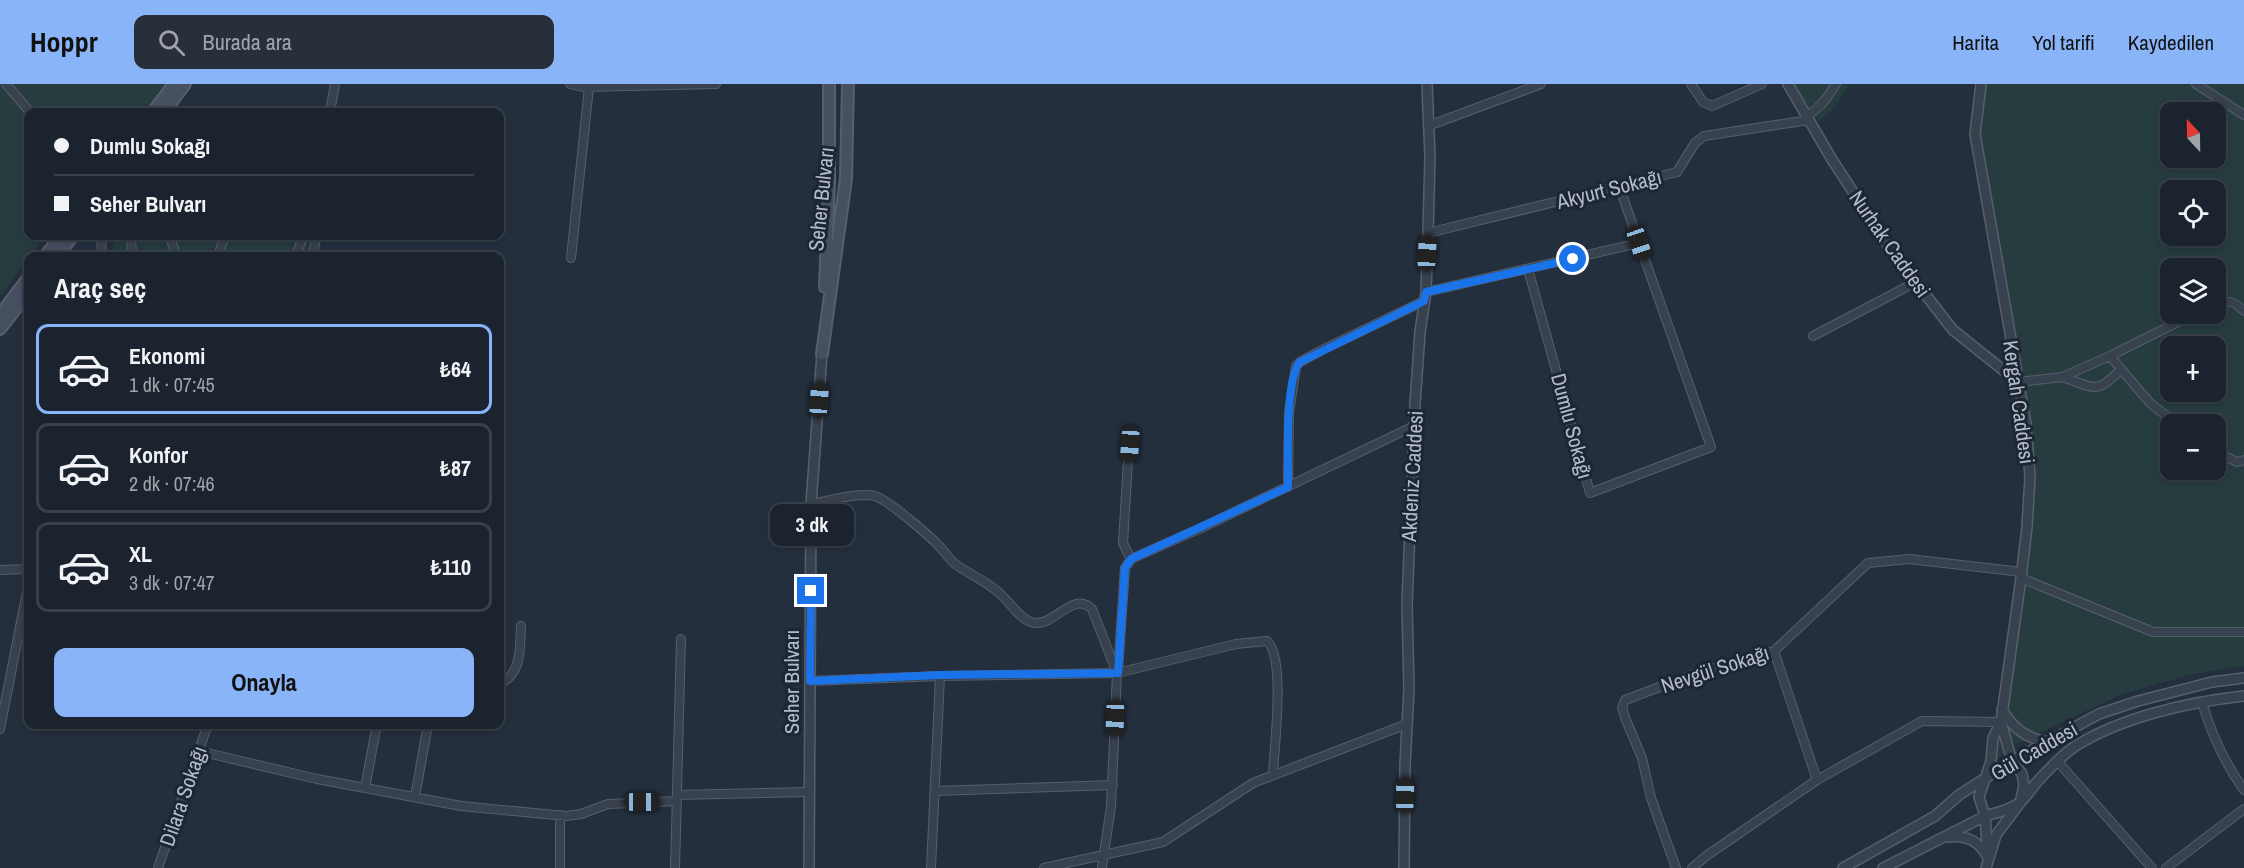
<!DOCTYPE html>
<html lang="tr">
<meta charset="utf-8">
<style>
body{margin:0;font-family:"Archivo Narrow",sans-serif;background:#282f3a;color:#f1f3f6;height:100vh;display:flex;flex-direction:column;font-size:22px;white-space:nowrap}
*{box-sizing:border-box;margin:0}
p{font-size:20px;color:#a0a4aa}
.icon{flex:none;width:33px;height:33px;fill:none;stroke:currentColor;stroke-width:2;stroke-linecap:round;stroke-linejoin:round}
.map{position:relative;flex:1;overflow:hidden}
.sheet{position:absolute;left:24px;top:168px;width:480px;height:477px;display:flex;flex-direction:column;background:#1b232e;border-radius:12px;box-shadow:0 3px 9px #0003,0 0 0 2px #39404a}
.sheet>*{flex:none}
.hud{position:absolute;left:24px;top:24px;width:480px;height:132px;border-radius:12px;box-shadow:0 3px 9px #0003,0 0 0 2px #39404a;display:grid;align-content:center;height:132px;padding:0 30px;background:#1b232e}
.needle{width:39px;rotate:338deg}
.buttons{position:absolute;left:2160px;top:18px;display:grid;gap:12px}
.buttons a{display:grid;place-items:center;width:66px;height:66px;border-radius:12px;background:#1b232e;box-shadow:0 3px 9px #0003,0 0 0 2px #39404a;font-size:30px}
.end{position:absolute;width:27px;height:27px;margin:-14px;border:8px solid #1a73e8;background:#fff;box-shadow:0 0 0 3px #fff}
.from{border-radius:50%}
.bubble{position:absolute;height:42px;border-radius:12px;background:#1b232e;box-shadow:0 3px 9px #0003,0 0 0 2px #39404a;font-size:20px;font-weight:700;line-height:42px;text-align:center}
.car{position:absolute;width:18px;height:36px;margin:-18px -9px;border-radius:8px;box-shadow:0 0 4px 2px #0007;background:linear-gradient(#222 24%,#8ab4d8 0 40%,#222 0 76%,#8ab4d8 0 86%,#222 0)}
.hud b{display:flex;align-items:center;gap:21px;height:57px;font-size:22px}
.hud b+b{border-top:2px solid #39404a}
.hud i{width:15px;height:15px;background:#f1f3f6}
ul{padding:0;list-style:none}
li{display:flex;align-items:center;gap:18px;height:90px;margin:0 12px 9px;padding:0 18px;border:3px solid #39404a;border-radius:12px}
li div{flex:1}
li b{display:block;font-size:22px}
li em{font-style:normal;font-weight:700}
li.selected{border-color:#8ab4f8}
li>.icon{width:54px;height:54px;stroke-width:1.5}
h2{padding:0 30px;font-size:27px;line-height:72px}
.action{display:flex;gap:12px;margin-top:auto;padding:12px 30px}
.action a{flex:1;height:69px;border-radius:12px;background:#8ab4f8;color:#111;font-size:24px;font-weight:700;line-height:69px;text-align:center}
header{display:flex;align-items:center;gap:36px;box-sizing:border-box;height:84px;padding:0 30px;background:#8ab4f8;color:#111}
header strong{font-size:28px}
nav{display:flex;gap:33px;margin-inline-start:auto;font-size:21px}
.search{width:420px;height:54px;background:#282f3a;display:flex;align-items:center;gap:15px;box-sizing:border-box;padding:0 21px;border-radius:12px;color:#a0a4aa;font-size:22px}
.map>svg:first-child{display:block}
.green{fill:#263c3f;fill-rule:evenodd}
.lines{fill:none;stroke-linecap:round;stroke-linejoin:round}
.minor-casing{stroke:#565f6c;stroke-width:10}
.tertiary-casing{stroke:#565f6c;stroke-width:12}
.secondary-casing{stroke:#565f6c;stroke-width:14}
.minor{stroke:#38414e;stroke-width:8}
.tertiary{stroke:#38414e;stroke-width:9}
.secondary{stroke:#465061;stroke-width:10}
.route{stroke:#1a73e8;stroke-width:8}
.labels{text-anchor:middle;dominant-baseline:central;stroke-width:6;stroke-linejoin:round;paint-order:stroke}
.street-label{font-size:21px;fill:#b4bcc9;stroke:#1d2633}
</style>
<header>
<strong>Hoppr</strong>
<div class="search"><svg class="icon" aria-label="search" viewBox="0 0 24 24"><circle cx="10" cy="10" r="6"/><path d="M15 15l6 6"/></svg>Burada ara</div>
<nav><a>Harita</a><a>Yol tarifi</a><a>Kaydedilen</a></nav>
</header>
<div class="map">
<svg width="2244" height="784" viewBox="0 0 2244 784">
<rect width="100%" height="100%" fill="#242f3e"/>
<path class="green" d="M0 0H167L144 28H28V152H45L0 212Z
M1793 0H1850L1835 23 1819 38Z
M1980 0H2244V582L2189 591 2122 610 2010 663 1994 679 2029 392 1976 24ZM2170 28H2216V74H2170ZM2170 106H2216V152H2170ZM2170 184H2216V230H2170ZM2170 262H2216V308H2170ZM2170 340H2216V386H2170Z
M114 152H311L306 172H112Z"/>
<g class="lines">
<defs>
<path id="minor" d="M6 0 30 28
M570 0 583 3 716 0
M1691 0 1703 18 1712 22 1762 0
M2196 0 2244 31
M330 28 335 0
M1807 32C1821 23 1827 14 1836 0
M1428 42 1541 0
M1428 149 1677 88 1695 59 1704 52 1809 36
M101 152 102 172
M131 152 132 172
M170 152 176 172
M218 172 225 152
M296 172 303 152
M312 172 317 152
M571 174 589 3
M1528 185 1590 409 1711 363 1619 102
M1426 208 1639 159
M2216 221C2228 215 2234 217 2244 227
M1813 252 1916 198
M2110 272 2150 319 2177 340
M2062 293C2094 303 2096 312 2121 285
M2018 298 2062 293 2110 272 2194 230
M1129 360 1123 459 1131 476
M2216 368 2237 378 2244 376
M1288 403 1289 329 1296 282 1300 278 1322 266 1424 217
M811 420C828 417 859 408 875 412 888 416 929 451 940 463 945 468 949 475 955 480 969 490 984 496 997 507 1009 516 1017 533 1031 538 1053 546 1072 505 1092 525L1117 589 1111 722 1102 784
M0 486 28 485
M2021 494 2153 548H2244
M1774 567 1817 696
M1118 587 1125 484 1131 475 1201 444 1414 342
M810 597 940 592 1117 589 1236 560 1267 557C1286 574 1274 664 1273 691
M500 599C522 591 520 562 521 542
M2202 618C2211 650 2225 679 2244 706
M0 645 28 502
M199 667 317 695 461 722 566 732 581 730 608 720 677 717
M2058 678 2152 784
M365 704 377 640
M935 707 1113 701
M677 711 809 708
M415 713 428 640
M158 784 208 640
M560 784V731
M675 784 681 555
M931 784 940 592
M1044 784 1163 758 1253 699 1407 640
M1676 784 1651 714 1642 674 1626 636 1622 624 1625 616 1702 587 1774 567 1868 479 1909 475 2022 488
M1692 784 1706 772 1817 696 1922 637 2001 638
M2166 784 2244 725"/>
<path id="tertiary" d="M1788 0 1831 74 1890 165 1953 246 2018 298
M1981 0 1975 50 2026 340 2030 393 2027 443 2021 494 2001 638 1993 654 1991 677 1979 713 1985 732 1988 775
M2002 625C2012 644 2027 655 2048 658
M1949 753C1965 751 1979 757 1987 772
M809 784 811 420 822 270
M1404 784 1405 681 1409 605 1407 521 1415 320 1420 248 1426 208 1428 149 1430 73 1427 0
M1843 784 1935 732 1959 711 2012 677 2099 630 2138 617 2212 598 2244 594
M1883 784 1985 732C1996 729 2010 726 2019 719 2026 714 2031 705 2037 698 2047 687 2061 672 2074 663 2121 633 2189 618 2244 612
M1986 784 1996 751 2020 719 2024 701 2022 690 2012 677 2001 638"/>
<path id="secondary" d="M153 28 174 0
M164 28 185 0
M45 172 61 152
M57 172 73 152
M825 203 829 98V0
M0 231 28 194
M0 245 28 209
M822 270 846 95 848 0"/>
</defs>
<use href="#minor" class="minor-casing"/>
<use href="#tertiary" class="tertiary-casing"/>
<use href="#secondary" class="secondary-casing"/>
<use href="#minor" class="minor"/>
<use href="#tertiary" class="tertiary"/>
<use href="#secondary" class="secondary"/>
</g>
<g class="lines">
<path class="route" d="M811 507 810 597 940 591 1118 589 1125 484 1131 475 1288 403C1288 378 1285 294 1300 278L1424 217 1426 208 1573 175"/>
</g>
<g class="labels">
<g class="street-label">
<text transform="translate(1609 105) rotate(-14)">Akyurt Sokağı</text>
<text transform="translate(821 115) rotate(-84)">Seher Bulvarı</text>
<text transform="translate(1890 160) rotate(55)">Nurhak Caddesi</text>
<text transform="translate(2019 318) rotate(82)">Kergah Caddesi</text>
<text transform="translate(1572 342) rotate(75)">Dumlu Sokağı</text>
<text transform="translate(1412 392) rotate(-87)">Akdeniz Caddesi</text>
<text transform="translate(1715 585) rotate(-18)">Nevgül Sokağı</text>
<text transform="translate(791 598) rotate(-90)">Seher Bulvarı</text>
<text transform="translate(2034 667) rotate(-30)">Gül Caddesi</text>
<text transform="translate(183 712) rotate(-71)">Dilara Sokağı</text>
</g>
</g>
</svg>
<div class="buttons">
<a><svg class="needle" viewBox="-14 -14 28 28"><path d="M0-13l5 13h-10z" fill="#e53935"/><path d="M0 13l5-13h-10z" fill="#a0a4aa"/></svg></a>
<a><svg class="icon" aria-label="locate" viewBox="0 0 24 24"><circle cx="12" cy="12" r="6"/><path d="M12 2v4M12 18v4M2 12h4M18 12h4"/></svg></a>
<a><svg class="icon" aria-label="layers" viewBox="0 0 24 24"><path d="M12 4l9 5-9 5-9-5zM3 14l9 5 9-5"/></svg></a>
<a>+</a>
<a>−</a>
</div>
<i class="end from" style="left:1573px;top:175px"></i>
<i class="end" style="left:811px;top:507px"></i>
<div class="bubble" style="left:770px;top:420px;width:84px">3 dk</div>
<i class="car" style="left:1639px;top:159px;rotate:161deg"></i>
<i class="car" style="left:1427px;top:169px;rotate:3deg"></i>
<i class="car" style="left:819px;top:316px;rotate:4deg"></i>
<i class="car" style="left:1130px;top:360px;rotate:184deg"></i>
<i class="car" style="left:1115px;top:634px;rotate:182deg"></i>
<i class="car" style="left:1405px;top:711px;rotate:1deg"></i>
<i class="car" style="left:642px;top:718px;rotate:90deg"></i>
<div class="hud">
<b><i class="from"></i>Dumlu Sokağı</b>
<b><i></i>Seher Bulvarı</b>
</div>
<section class="sheet">
<h2>Araç seç</h2>
<ul>
<li class="selected"><svg class="icon" aria-label="car" viewBox="0 0 24 24"><path d="M5 17H2v-5l4-1 3-4h7l3 4 3 1v5h-3M9 17h6M6 11h13"/><circle cx="7" cy="17" r="2"/><circle cx="17" cy="17" r="2"/></svg><div><b>Ekonomi</b><p>1 dk · 07:45</p></div><em>₺64</em></li>
<li><svg class="icon" aria-label="car" viewBox="0 0 24 24"><path d="M5 17H2v-5l4-1 3-4h7l3 4 3 1v5h-3M9 17h6M6 11h13"/><circle cx="7" cy="17" r="2"/><circle cx="17" cy="17" r="2"/></svg><div><b>Konfor</b><p>2 dk · 07:46</p></div><em>₺87</em></li>
<li><svg class="icon" aria-label="car" viewBox="0 0 24 24"><path d="M5 17H2v-5l4-1 3-4h7l3 4 3 1v5h-3M9 17h6M6 11h13"/><circle cx="7" cy="17" r="2"/><circle cx="17" cy="17" r="2"/></svg><div><b>XL</b><p>3 dk · 07:47</p></div><em>₺110</em></li>
</ul>
<div class="action"><a>Onayla</a></div>
</section>
</div>
